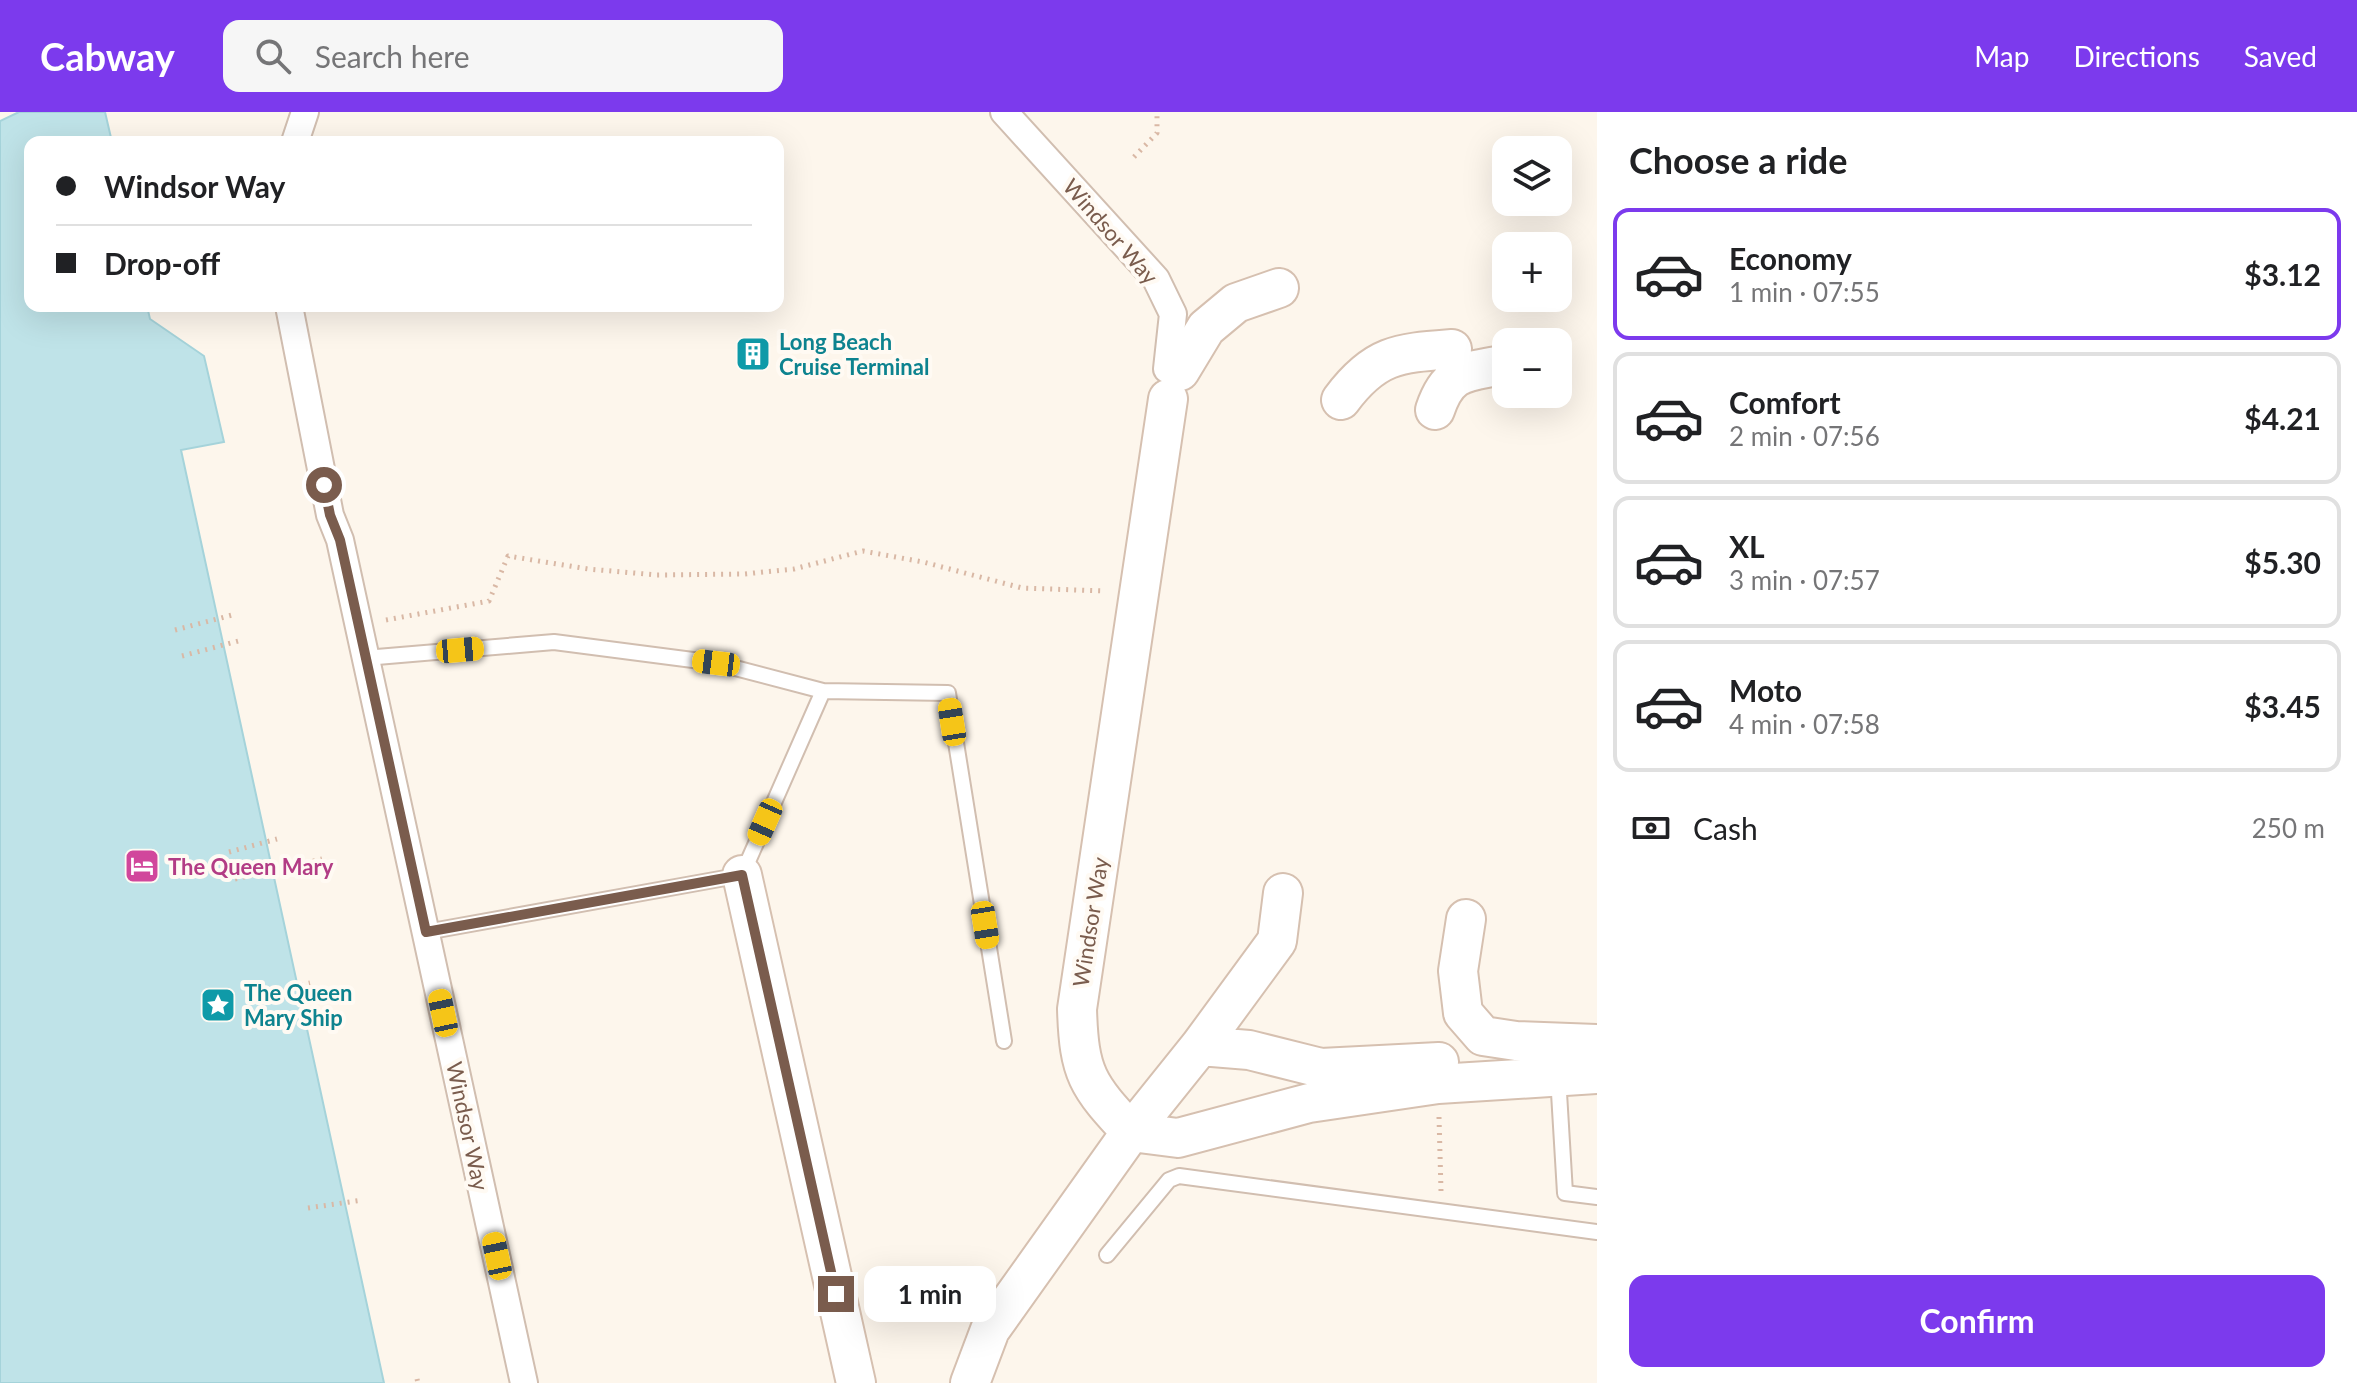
<!DOCTYPE html>
<meta charset="utf-8">
<style>
body{margin:0;font-family:Lato,sans-serif;background:#f6f6f6;color:#202124;height:100vh;display:flex;flex-direction:column;font-size:30px;white-space:nowrap}
*{box-sizing:border-box;margin:0}
p{font-size:26px;color:#757577}
.icon{flex:none;width:44px;height:44px;fill:none;stroke:currentColor;stroke-width:2;stroke-linecap:round;stroke-linejoin:round}
.map{position:relative;flex:1;overflow:hidden}
.drawer{display:flex;flex-direction:column;background:#fff;width:760px}
.drawer>*{flex:none}
.top-card{position:absolute;left:24px;top:24px;width:760px;height:176px;border-radius:16px;box-shadow:0 8px 32px #0002;display:grid;align-content:center;height:176px;padding:0 32px;background:#fff}
.controls{position:absolute;left:1492px;top:24px;display:grid;gap:16px}
.controls a{display:grid;place-items:center;width:80px;height:80px;border-radius:16px;background:#fff;box-shadow:0 8px 32px #0002;font-size:40px}
.end{position:absolute;width:36px;height:36px;margin:-18px;border:10px solid #7a5c4d;background:#fff;box-shadow:0 0 0 4px #fff}
.from{border-radius:50%}
.bubble{position:absolute;height:56px;border-radius:16px;background:#fff;box-shadow:0 8px 32px #0002;font-size:26px;font-weight:700;line-height:56px;text-align:center}
.car{position:absolute;width:24px;height:48px;margin:-24px -12px;border-radius:10px;box-shadow:0 0 6px 2px #0007;background:linear-gradient(#f5c518 24%,#345 0 40%,#f5c518 0 76%,#345 0 86%,#f5c518 0)}
.top-card b{display:flex;align-items:center;gap:28px;height:76px;font-size:30px}
.top-card b+b{border-top:2px solid #e0e0e0}
.top-card i{width:20px;height:20px;background:#202124}
ul{padding:0;list-style:none}
li{display:flex;align-items:center;gap:24px;height:132px;margin:0 16px 12px;padding:0 16px;border:4px solid #e0e0e0;border-radius:16px}
li div{flex:1}
li b{display:block;font-size:30px}
li em{font-style:normal;font-weight:700}
li.selected{border-color:#7c3aed}
li>.icon{width:72px;height:72px;stroke-width:1.5}
h2{padding:0 32px;font-size:36px;line-height:96px}
.pay{display:flex;align-items:center;gap:20px;height:88px;padding:0 32px;font-size:30px}
.pay p{margin-inline-start:auto}
.action{display:flex;gap:16px;margin-top:auto;padding:16px 32px}
.action a{flex:1;height:92px;border-radius:16px;background:#7c3aed;color:#fff;font-size:32px;font-weight:700;line-height:92px;text-align:center}
header{display:flex;align-items:center;gap:48px;box-sizing:border-box;height:112px;padding:0 40px;background:#7c3aed;color:#fff}
header strong{font-size:38px}
nav{display:flex;gap:44px;margin-inline-start:auto;font-size:28px}
.search{width:560px;height:72px;background:#f6f6f6;display:flex;align-items:center;gap:20px;box-sizing:border-box;padding:0 28px;border-radius:16px;color:#757577;font-size:30px}
main{display:flex;flex:1;min-height:0}
.map>svg:first-child{display:block}
.water{fill:#bfe3e8;stroke:#a5d3da;stroke-width:2}
.lines{fill:none;stroke-linecap:round;stroke-linejoin:round}
.lane-casing{stroke:#d1beb0;stroke-width:18}
.street-casing{stroke:#d1beb0;stroke-width:30}
.secondary-casing{stroke:#d6c0b0;stroke-width:42}
.path{stroke:#d9b8a5;stroke-width:5;stroke-dasharray:2 6;stroke-linecap:butt}
.lane{stroke:#fff;stroke-width:14}
.street{stroke:#fff;stroke-width:26}
.secondary{stroke:#fff;stroke-width:38}
.route{stroke:#7a5c4d;stroke-width:10}
.labels{text-anchor:middle;dominant-baseline:central;stroke-width:8;stroke-linejoin:round;paint-order:stroke}
.street-label{font-size:22px;fill:#7a5c4d;stroke:#fffaf3}
.culture-label{font-size:22px;font-weight:bold;fill:#0d838f;stroke:#fffaf3;text-anchor:start}
.hotel-label{font-size:22px;font-weight:bold;fill:#b23c85;stroke:#fffaf3;text-anchor:start}
</style>
<header>
<strong>Cabway</strong>
<div class="search"><svg class="icon" aria-label="search" viewBox="0 0 24 24"><circle cx="10" cy="10" r="6"/><path d="M15 15l6 6"/></svg>Search here</div>
<nav><a>Map</a><a>Directions</a><a>Saved</a></nav>
</header>
<main>
<div class="map">
<svg width="1597" height="1271" viewBox="0 0 1597 1271">
<rect width="100%" height="100%" fill="#fdf6ec"/>
<path class="water" d="M19 0H105L112 30H30V194H147L150 207 204 244 224 330 181 338 384 1271H0V9Z"/>
<g class="lines">
<defs>
<path id="lane" d="M365 546 554 530 716 551 823 579
M426 820 742 763 823 579 948 581 1004 929
M1558 964 1565 1081 1597 1085
M1107 1143 1169 1068 1179 1064 1597 1120"/>
<path id="street" d="M1004 0 1156 167 1173 202 1167 257
M295 30 305 0
M289 194 330 403 340 428 524 1271"/>
<path id="secondary" d="M1180 259 1206 216 1236 191 1279 176
M1341 288C1375 242 1399 241 1452 237
M1435 298C1449 256 1467 261 1506 252
M742 763 856 1271
M1466 807 1458 859 1463 901 1483 924 1516 929 1597 932
M1200 934 1249 938 1321 956 1439 950
M1131 1020C1087 973 1079 962 1077 897L1168 287
M1131 1020 1178 1026 1309 991 1438 972 1597 962
M970 1271 990 1218 1131 1020 1200 934 1277 829 1283 781"/>
</defs>
<use href="#lane" class="lane-casing"/>
<use href="#street" class="street-casing"/>
<use href="#secondary" class="secondary-casing"/>
<path class="path" d="M1134 45 1157 21V0
M386 508 489 489 508 444 588 457 657 463 744 462 794 457 863 439 923 450 1022 476 1104 479
M175 518 236 502
M182 544 242 528
M229 740 277 727
M235 767 322 747
M262 882 310 871
M1439 1005 1441 1079
M308 1096 363 1088
M417 1267 418 1271"/>
<use href="#lane" class="lane"/>
<use href="#street" class="street"/>
<use href="#secondary" class="secondary"/>
</g>
<g class="lines">
<path class="route" d="M324 373 330 403 340 428 426 820 742 763 836 1182"/>
</g>
<defs>
<symbol id="building-square" viewBox="-11 -11 22 22"><rect x="-9" y="-9" width="18" height="18" rx="4" fill="#0f9aa8" stroke="#fffaf3"/><path d="M-4-6H4V6H1V3H-1V6H-4ZM-2.5-4.3h1.7v1.8h-1.7ZM.8-4.3h1.7v1.8H.8ZM-2.5-1h1.7V.8h-1.7ZM.8-1h1.7V.8H.8Z" fill="#fff"/></symbol>
<symbol id="hotel-square" viewBox="-11 -11 22 22"><rect x="-9" y="-9" width="18" height="18" rx="4" fill="#d1479c" stroke="#fffaf3"/><path d="M-6-4.5h1.5V1H6V5H4.5V3h-9V5H-6ZM-4 0a1.8 1.8 0 1 1 3.6 0ZM.5 0V-2.5h3Q6-2.5 6 0Z" fill="#fff"/></symbol>
<symbol id="sight-square" viewBox="-11 -11 22 22"><rect x="-9" y="-9" width="18" height="18" rx="4" fill="#0f9aa8" stroke="#fffaf3"/><path d="M0-6L1.8-2.2L6-1.7L2.9 1.2L3.7 5.4L0 3.3L-3.7 5.4L-2.9 1.2L-6-1.7L-1.8-2.2Z" fill="#fff"/></symbol>
</defs>
<g fill-rule="evenodd">
<use href="#building-square" x="733" y="222" width="40" height="40"/>
<use href="#hotel-square" x="122" y="734" width="40" height="40"/>
<use href="#sight-square" x="198" y="873" width="40" height="40"/>
</g>
<g class="labels">
<g class="street-label">
<text transform="translate(1111 119) rotate(49)">Windsor Way</text>
<text transform="translate(1090 810) rotate(-81)">Windsor Way</text>
<text transform="translate(468 1014) rotate(78)">Windsor Way</text>
</g>
<g class="culture-label">
<text x="779" y="229">Long Beach<tspan x="779" dy="25">Cruise Terminal</tspan></text>
<text x="244" y="880">The Queen<tspan x="244" dy="25">Mary Ship</tspan></text>
</g>
<g class="hotel-label">
<text x="168" y="754">The Queen Mary</text>
</g>
</g>
</svg>
<div class="controls">
<a><svg class="icon" aria-label="layers" viewBox="0 0 24 24"><path d="M12 4l9 5-9 5-9-5zM3 14l9 5 9-5"/></svg></a>
<a>+</a>
<a>−</a>
</div>
<i class="end from" style="left:324px;top:373px"></i>
<i class="end" style="left:836px;top:1182px"></i>
<div class="bubble" style="left:864px;top:1154px;width:132px">1 min</div>
<i class="car" style="left:460px;top:538px;rotate:85deg"></i>
<i class="car" style="left:716px;top:551px;rotate:277deg"></i>
<i class="car" style="left:952px;top:610px;rotate:351deg"></i>
<i class="car" style="left:765px;top:710px;rotate:204deg"></i>
<i class="car" style="left:985px;top:813px;rotate:171deg"></i>
<i class="car" style="left:443px;top:901px;rotate:348deg"></i>
<i class="car" style="left:497px;top:1144px;rotate:348deg"></i>
<div class="top-card">
<b><i class="from"></i>Windsor Way</b>
<b><i></i>Drop-off</b>
</div>
</div>
<section class="drawer">
<h2>Choose a ride</h2>
<ul>
<li class="selected"><svg class="icon" aria-label="car" viewBox="0 0 24 24"><path d="M5 17H2v-5l4-1 3-4h7l3 4 3 1v5h-3M9 17h6M6 11h13"/><circle cx="7" cy="17" r="2"/><circle cx="17" cy="17" r="2"/></svg><div><b>Economy</b><p>1 min · 07:55</p></div><em>$3.12</em></li>
<li><svg class="icon" aria-label="car" viewBox="0 0 24 24"><path d="M5 17H2v-5l4-1 3-4h7l3 4 3 1v5h-3M9 17h6M6 11h13"/><circle cx="7" cy="17" r="2"/><circle cx="17" cy="17" r="2"/></svg><div><b>Comfort</b><p>2 min · 07:56</p></div><em>$4.21</em></li>
<li><svg class="icon" aria-label="car" viewBox="0 0 24 24"><path d="M5 17H2v-5l4-1 3-4h7l3 4 3 1v5h-3M9 17h6M6 11h13"/><circle cx="7" cy="17" r="2"/><circle cx="17" cy="17" r="2"/></svg><div><b>XL</b><p>3 min · 07:57</p></div><em>$5.30</em></li>
<li><svg class="icon" aria-label="car" viewBox="0 0 24 24"><path d="M5 17H2v-5l4-1 3-4h7l3 4 3 1v5h-3M9 17h6M6 11h13"/><circle cx="7" cy="17" r="2"/><circle cx="17" cy="17" r="2"/></svg><div><b>Moto</b><p>4 min · 07:58</p></div><em>$3.45</em></li>
</ul>
<div class="pay"><svg class="icon" aria-label="cash" viewBox="0 0 24 24"><path d="M3 7h18v10H3z"/><circle cx="12" cy="12" r="2"/></svg>Cash<p>250 m</p></div>
<div class="action"><a>Confirm</a></div>
</section>
</main>
